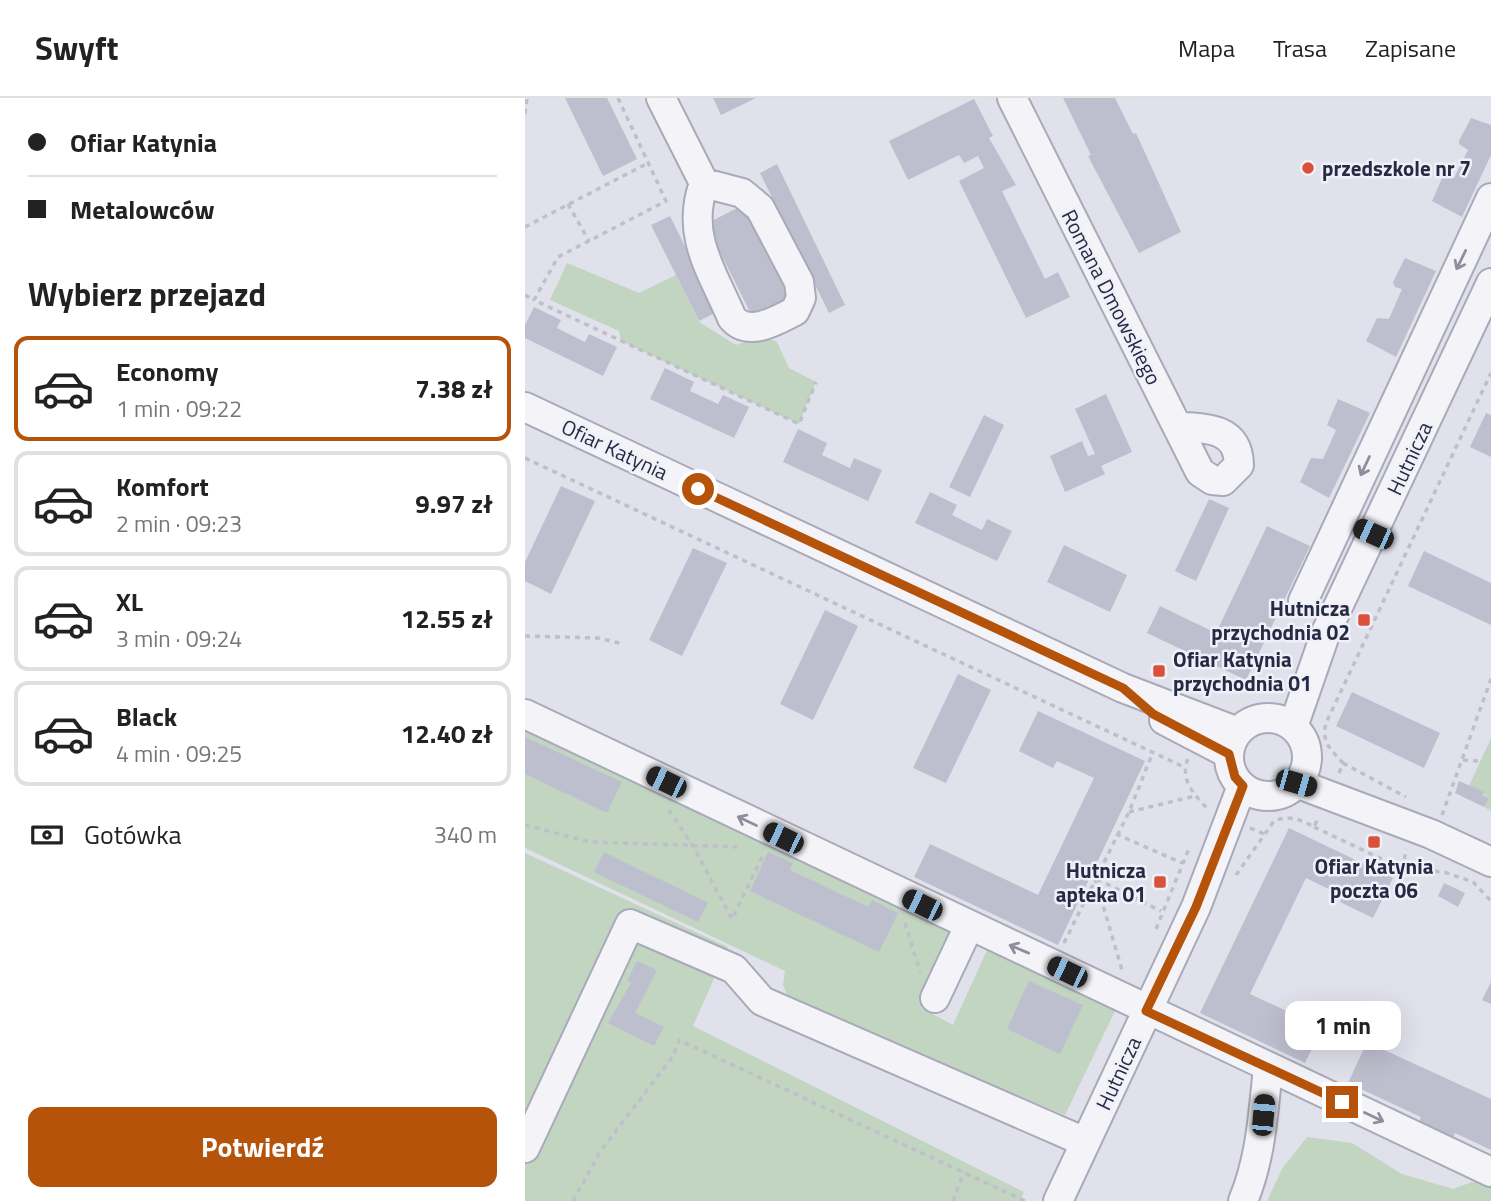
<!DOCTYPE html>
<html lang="pl">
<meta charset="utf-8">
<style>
body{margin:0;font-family:"Titillium Web",sans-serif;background:#f6f6f6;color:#222;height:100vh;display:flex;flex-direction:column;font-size:26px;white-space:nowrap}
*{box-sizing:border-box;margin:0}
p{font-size:23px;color:#767676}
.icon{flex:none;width:38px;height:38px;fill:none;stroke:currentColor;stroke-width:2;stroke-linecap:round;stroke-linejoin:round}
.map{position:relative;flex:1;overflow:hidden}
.sheet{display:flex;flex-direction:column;background:#fff;width:525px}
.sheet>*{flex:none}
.banner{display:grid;align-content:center;height:154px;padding:0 28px;background:#fff}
.end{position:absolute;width:32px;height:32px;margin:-16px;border:9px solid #b45309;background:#fff;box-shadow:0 0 0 4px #fff}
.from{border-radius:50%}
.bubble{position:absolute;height:49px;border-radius:14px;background:#fff;box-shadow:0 7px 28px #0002;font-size:23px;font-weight:700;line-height:49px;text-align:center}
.car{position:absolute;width:21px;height:42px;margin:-21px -10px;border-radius:9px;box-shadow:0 0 5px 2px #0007;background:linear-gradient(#222 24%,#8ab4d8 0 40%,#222 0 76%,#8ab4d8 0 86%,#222 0)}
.banner b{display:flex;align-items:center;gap:24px;height:66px;font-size:26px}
.banner b+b{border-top:2px solid #e0e0e0}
.banner i{width:18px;height:18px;background:#222}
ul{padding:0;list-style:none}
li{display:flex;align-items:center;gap:21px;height:105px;margin:0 14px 10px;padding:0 14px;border:4px solid #e0e0e0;border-radius:14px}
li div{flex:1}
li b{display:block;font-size:26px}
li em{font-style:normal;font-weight:700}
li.selected{border-color:#b45309}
li>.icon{width:63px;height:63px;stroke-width:1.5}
h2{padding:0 28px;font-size:32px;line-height:84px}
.pay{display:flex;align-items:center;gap:18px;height:77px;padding:0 28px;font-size:26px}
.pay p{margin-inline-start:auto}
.primary-button{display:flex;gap:14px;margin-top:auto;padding:14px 28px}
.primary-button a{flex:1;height:80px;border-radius:14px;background:#b45309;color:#fff;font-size:28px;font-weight:700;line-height:80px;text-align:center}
header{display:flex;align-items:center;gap:42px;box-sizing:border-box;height:98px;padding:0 35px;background:#fff;border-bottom:2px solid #e0e0e0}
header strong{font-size:33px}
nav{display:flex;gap:38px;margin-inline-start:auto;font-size:24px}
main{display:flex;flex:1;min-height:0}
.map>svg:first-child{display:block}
.green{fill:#c1d5c1}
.building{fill:#bdbfce}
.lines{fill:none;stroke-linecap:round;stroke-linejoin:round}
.minor-casing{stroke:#a8aab9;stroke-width:32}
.path{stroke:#bfbfc9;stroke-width:3.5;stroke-dasharray:5 5;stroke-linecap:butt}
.minor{stroke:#f4f4f8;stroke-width:28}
.oneway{stroke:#8e8f9e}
.route{stroke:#b45309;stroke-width:9}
.poi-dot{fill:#da503b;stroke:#f0f1f8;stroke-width:2.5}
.labels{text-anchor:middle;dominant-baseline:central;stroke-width:5;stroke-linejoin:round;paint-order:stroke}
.poi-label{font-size:21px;font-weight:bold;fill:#272a44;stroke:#f0f1f8;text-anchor:start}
.street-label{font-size:21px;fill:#272a44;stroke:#f0f1f8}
</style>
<header>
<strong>Swyft</strong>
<nav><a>Mapa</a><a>Trasa</a><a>Zapisane</a></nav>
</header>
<main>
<section class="sheet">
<div class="banner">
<b><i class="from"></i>Ofiar Katynia</b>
<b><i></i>Metalowców</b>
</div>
<h2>Wybierz przejazd</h2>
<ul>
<li class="selected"><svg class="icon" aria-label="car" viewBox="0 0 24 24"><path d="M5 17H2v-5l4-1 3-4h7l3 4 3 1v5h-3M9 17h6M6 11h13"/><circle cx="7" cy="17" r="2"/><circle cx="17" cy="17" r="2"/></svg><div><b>Economy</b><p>1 min · 09:22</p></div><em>7.38 zł</em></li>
<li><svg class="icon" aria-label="car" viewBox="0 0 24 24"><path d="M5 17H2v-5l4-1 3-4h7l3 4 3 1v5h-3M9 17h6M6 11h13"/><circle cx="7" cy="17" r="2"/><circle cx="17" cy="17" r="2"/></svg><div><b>Komfort</b><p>2 min · 09:23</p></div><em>9.97 zł</em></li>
<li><svg class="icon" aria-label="car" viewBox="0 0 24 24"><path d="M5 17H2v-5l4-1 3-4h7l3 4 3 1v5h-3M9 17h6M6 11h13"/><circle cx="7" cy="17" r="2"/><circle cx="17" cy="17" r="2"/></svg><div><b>XL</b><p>3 min · 09:24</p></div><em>12.55 zł</em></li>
<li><svg class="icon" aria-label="car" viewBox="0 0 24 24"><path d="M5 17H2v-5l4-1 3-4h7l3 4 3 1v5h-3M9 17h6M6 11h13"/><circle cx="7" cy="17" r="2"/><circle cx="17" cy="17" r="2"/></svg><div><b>Black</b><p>4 min · 09:25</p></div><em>12.40 zł</em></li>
</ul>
<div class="pay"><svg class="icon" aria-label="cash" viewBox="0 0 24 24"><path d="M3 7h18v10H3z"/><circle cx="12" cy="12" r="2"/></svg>Gotówka<p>340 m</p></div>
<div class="primary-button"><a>Potwierdź</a></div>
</section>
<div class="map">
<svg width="966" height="1103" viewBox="0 0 966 1103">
<rect width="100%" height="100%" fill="#e0e1eb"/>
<path class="green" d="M42 165 114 195 151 177 174 224 211 247 238 238 252 244 264 270 291 284 274 326 96 243 94 233 25 202Z
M0 630 430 836 396 910 428 927 462 852 591 911 540 1017 265 904 258 887 260 873 0 750Z
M966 640V713L959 709 964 700 944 688Z
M0 755 203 849 168 928 499 1094 495 1103H0Z
M782 1039 827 1045 877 1076 928 1091 966 1077V1103H742L757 1071Z"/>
<path class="building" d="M40 0H82L112 61 78 78Z
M188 0H231L196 17Z
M538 0H590L608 36 611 35 656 134 614 155 563 58 566 57Z
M449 1 468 38 464 40 491 87 477 93 520 181 533 174 545 199 501 220 434 83 459 70 453 58 439 65 434 57 383 82 364 43Z
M946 20 966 27V57L937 119 907 103 918 78 929 80 943 52 934 46V43Z
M252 66 320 207 304 215 235 75Z
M218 107 265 201 228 220 181 126Z
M145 118 192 214 174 223 126 127Z
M880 160 911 173 871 259 841 243 852 220 864 221 877 191 870 189 868 184Z
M9 209 36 222 32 230 60 244 64 236 92 249 78 278 0 240V227Z
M140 270 169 284 165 293 193 306 198 297 224 309 209 340 125 301Z
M581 296 607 354 576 368 580 376 540 394 525 358 557 343 563 358 570 356 550 311Z
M813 301 845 315 804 400 775 384 786 360 798 361 811 332 802 327Z
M961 315 966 317V359L945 349Z
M459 317 479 327 445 399 424 389Z
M273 331 302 345 297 357 325 370 329 360 357 372 343 403 258 364Z
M36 388 70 403 26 496 0 483V464Z
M405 394 432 407 427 417 457 432 462 421 487 433 472 463 390 425Z
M684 401 704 410 671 483 650 473Z
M742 428 785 448 721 582 622 535 635 508 691 535Z
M539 447 602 477 585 514 522 484Z
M168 450 202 465 157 558 124 542Z
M899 453 966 485V527L883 488Z
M300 512 333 528 288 622 255 606Z
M433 576 466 592 421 685 388 670Z
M827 594 915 635 899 670 811 628Z
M513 613 620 663 533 847 389 779 405 746 513 797 569 680 532 663 528 670 494 653Z
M0 639 97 684 82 715 0 676Z
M934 683 959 694 957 697 964 700 959 709 930 695Z
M764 730 868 780 848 820 815 804 818 798 781 780 725 896 764 914 767 908 800 924 780 965 675 915Z
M79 754 183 805 173 824 69 774Z
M243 754 268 765 265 772 343 809 347 802 373 815 354 854 225 793Z
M919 785 940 795 933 809 913 798Z
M112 863 132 872 110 915 139 929 129 948 83 925 106 885 102 883Z
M504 883 558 907 535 956 482 931Z
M966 884V906L957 902Z
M842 944 966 1001V1052L930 1035 928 1040 894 1024 896 1019 823 985Z"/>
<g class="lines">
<defs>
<path id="minor" d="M136 0 179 85C160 137 187 173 207 220 224 240 252 222 270 213L276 200 274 184 235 110 217 95 179 85
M487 0 675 374 687 382 698 383 714 367C713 330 683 330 653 329
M0 309 598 590 713 634
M778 503 966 100
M0 616C321 770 643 923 966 1074
M704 659a39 39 0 1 1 78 0a39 39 0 1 1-78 0Z
M639 622 704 656
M768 629 801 534 966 185
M771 685 906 736 966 764
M410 900 443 830
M0 1050 105 826 209 871 237 903 560 1044
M533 1103 671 809 717 688
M718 1103C736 1060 738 1016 743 970"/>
</defs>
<use href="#minor" class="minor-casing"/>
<path class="path" d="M93 0 141 103 33 159 9 202 274 326 291 284
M0 16 2 0
M43 106 64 143
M0 129 123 65
M0 197 9 202
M0 360 659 669
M0 538 73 540 98 546
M663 661C654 681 670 698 683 711
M938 662 955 663
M818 665 881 699
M814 675 818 665C806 652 796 644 801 625L966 275
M144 712 168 748 207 821 239 755
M604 714 670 698
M917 717 966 581
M0 727 65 744 216 749
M789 729 878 771 919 774 948 784 966 803
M725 730 739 736
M591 736 657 765
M878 771 881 751
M711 777 749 723C764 717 775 721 789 729L793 720
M570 780 597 872
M572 781 636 813
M380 825 395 874
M631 831 665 748
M539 845 604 714 628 654
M48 1103 75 1054 148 958 154 942 500 1103
M428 1103 439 1074"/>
<use href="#minor" class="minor"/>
</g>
<defs><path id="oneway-shaft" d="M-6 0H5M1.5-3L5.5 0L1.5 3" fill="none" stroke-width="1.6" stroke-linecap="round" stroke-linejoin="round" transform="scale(1.75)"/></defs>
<g class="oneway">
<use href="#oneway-shaft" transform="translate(936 162) rotate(116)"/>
<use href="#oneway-shaft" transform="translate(840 368) rotate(115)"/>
<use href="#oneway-shaft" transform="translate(222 723) rotate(-154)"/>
<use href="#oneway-shaft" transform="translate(494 851) rotate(-157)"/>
<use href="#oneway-shaft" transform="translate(849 1019) rotate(25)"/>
</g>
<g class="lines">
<path class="route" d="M173 391 598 590 628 616 704 656 710 679 718 688 671 809 621 913 817 1004"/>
</g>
<g class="poi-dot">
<circle cx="783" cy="70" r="7"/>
<rect x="832" y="515" width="14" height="14" rx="3.5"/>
<rect x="627" y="566" width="14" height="14" rx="3.5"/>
<rect x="842" y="737" width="14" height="14" rx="3.5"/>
<rect x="628" y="777" width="14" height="14" rx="3.5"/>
</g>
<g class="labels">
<g class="poi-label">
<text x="797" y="70">przedszkole nr 7</text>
<text x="825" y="510" text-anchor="end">Hutnicza<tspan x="825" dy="24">przychodnia 02</tspan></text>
<text x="648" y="561">Ofiar Katynia<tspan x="648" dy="24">przychodnia 01</tspan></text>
<text x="849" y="768" text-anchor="middle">Ofiar Katynia<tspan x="849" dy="24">poczta 06</tspan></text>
<text x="621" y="772" text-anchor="end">Hutnicza<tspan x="621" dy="24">apteka 01</tspan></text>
</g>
<g class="street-label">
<text transform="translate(587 199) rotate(63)">Romana Dmowskiego</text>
<text transform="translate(90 351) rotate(25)">Ofiar Katynia</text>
<text transform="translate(884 360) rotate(-65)">Hutnicza</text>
<text transform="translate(593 975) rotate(-65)">Hutnicza</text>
</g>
</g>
</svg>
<i class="end from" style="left:173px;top:391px"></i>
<i class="end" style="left:817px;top:1004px"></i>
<div class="bubble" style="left:760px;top:903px;width:116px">1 min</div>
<i class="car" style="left:848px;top:436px;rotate:294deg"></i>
<i class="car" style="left:141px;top:684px;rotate:296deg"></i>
<i class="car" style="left:771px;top:685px;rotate:106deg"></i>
<i class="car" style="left:258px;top:740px;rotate:296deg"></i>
<i class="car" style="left:397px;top:807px;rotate:296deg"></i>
<i class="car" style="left:542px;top:874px;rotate:296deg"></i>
<i class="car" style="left:738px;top:1017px;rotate:5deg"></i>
</div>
</main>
